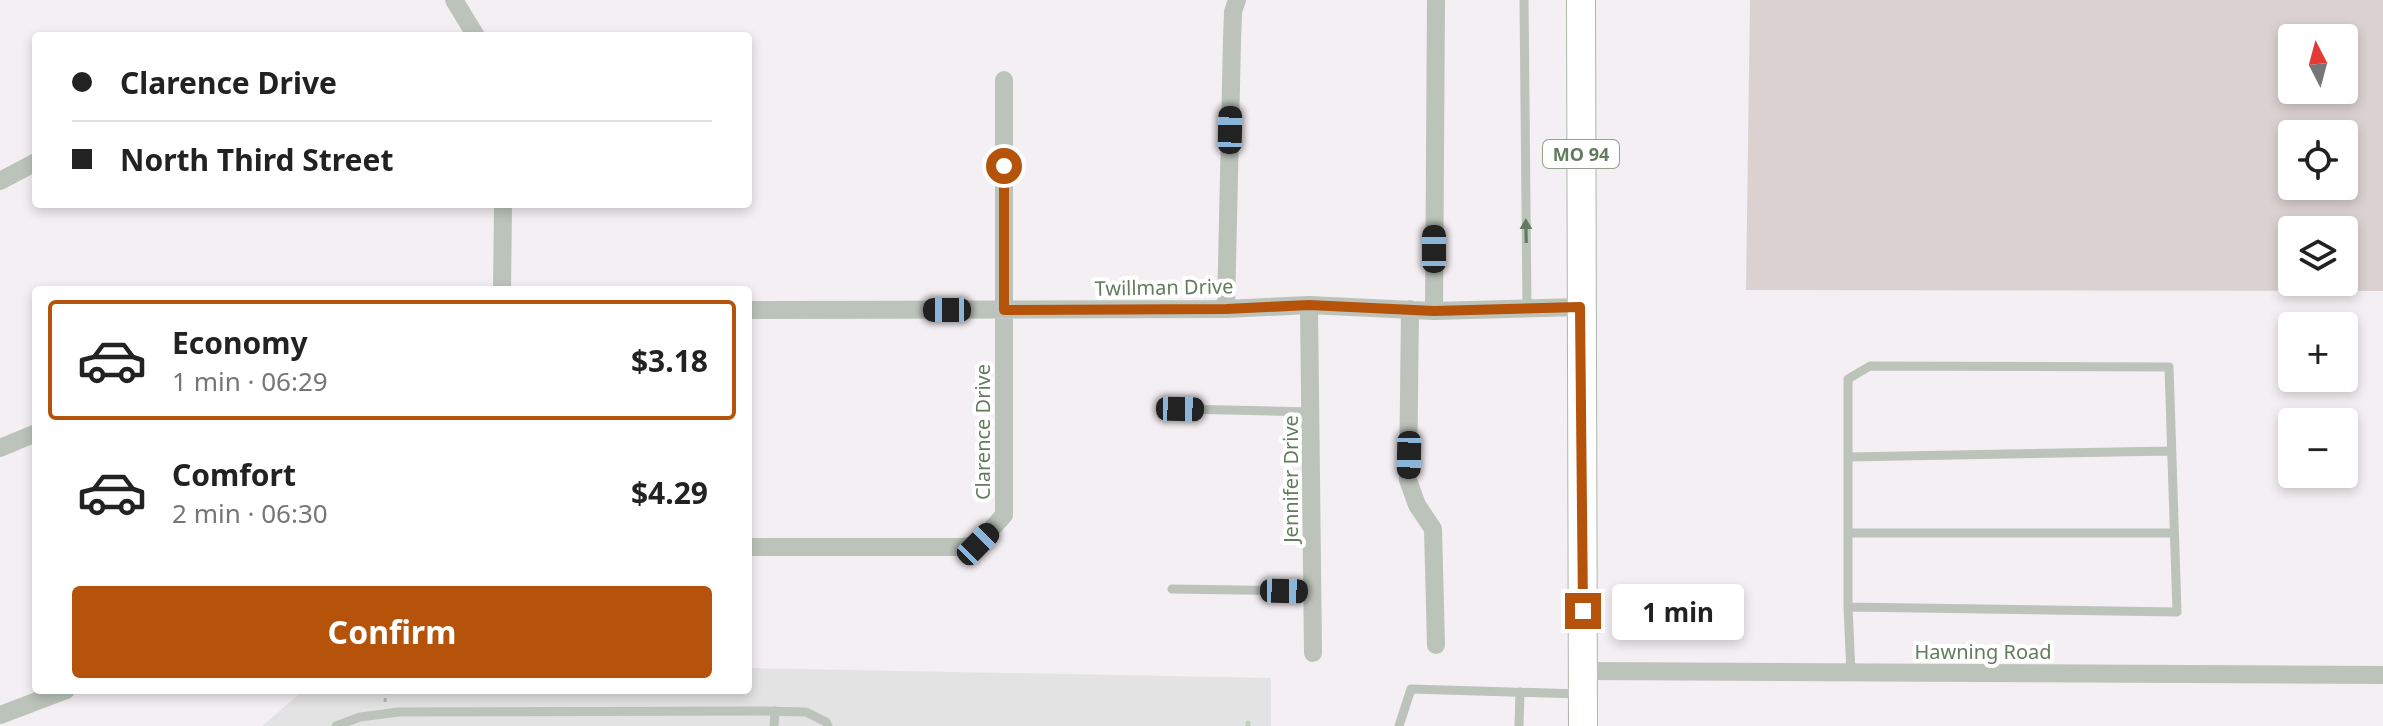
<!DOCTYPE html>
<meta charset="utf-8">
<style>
body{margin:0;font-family:"Noto Sans",sans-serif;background:#f6f6f6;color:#222;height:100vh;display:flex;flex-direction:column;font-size:30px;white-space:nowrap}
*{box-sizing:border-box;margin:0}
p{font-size:26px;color:#767676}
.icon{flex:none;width:44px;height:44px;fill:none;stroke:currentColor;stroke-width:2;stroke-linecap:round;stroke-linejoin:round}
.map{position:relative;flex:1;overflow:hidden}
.panel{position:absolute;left:32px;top:286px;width:720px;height:408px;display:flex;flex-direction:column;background:#fff;border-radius:8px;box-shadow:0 4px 12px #0003}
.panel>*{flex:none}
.banner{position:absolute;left:32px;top:32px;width:720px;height:176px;border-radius:8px;box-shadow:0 4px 12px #0003;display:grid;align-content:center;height:176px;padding:0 40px;background:#fff}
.needle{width:52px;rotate:354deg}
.fabs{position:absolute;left:2278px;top:24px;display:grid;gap:16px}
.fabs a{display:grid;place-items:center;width:80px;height:80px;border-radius:8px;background:#fff;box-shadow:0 4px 12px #0003;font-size:40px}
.end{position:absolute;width:36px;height:36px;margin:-18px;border:10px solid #b45309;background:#fff;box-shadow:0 0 0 4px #fff}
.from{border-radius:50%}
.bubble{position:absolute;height:56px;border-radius:8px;background:#fff;box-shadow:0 4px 12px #0003;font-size:26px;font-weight:700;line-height:56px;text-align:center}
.car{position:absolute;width:24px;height:48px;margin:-24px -12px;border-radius:10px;box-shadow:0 0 6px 2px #0007;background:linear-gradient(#222 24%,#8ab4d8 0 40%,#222 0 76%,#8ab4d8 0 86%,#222 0)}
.banner b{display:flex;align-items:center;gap:28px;height:76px;font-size:30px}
.banner b+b{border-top:2px solid #e0e0e0}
.banner i{width:20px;height:20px;background:#222}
ul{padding:14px 0 0;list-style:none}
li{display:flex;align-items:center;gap:24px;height:120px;margin:0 16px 12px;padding:0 24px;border:4px solid transparent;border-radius:8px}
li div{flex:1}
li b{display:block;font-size:30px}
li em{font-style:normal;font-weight:700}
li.on{border-color:#b45309}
li>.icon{width:72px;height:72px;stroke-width:1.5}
.button{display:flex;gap:16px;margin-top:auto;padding:16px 40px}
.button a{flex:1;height:92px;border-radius:8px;background:#b45309;color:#fff;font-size:32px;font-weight:700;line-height:92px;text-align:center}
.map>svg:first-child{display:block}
.built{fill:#e4e3e3}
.green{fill:#dbd1d0;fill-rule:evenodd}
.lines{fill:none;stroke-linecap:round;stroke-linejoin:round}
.stream{stroke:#c4cebe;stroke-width:5}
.primary-casing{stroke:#adb6ab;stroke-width:30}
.path{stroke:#b3b9b2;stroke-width:3;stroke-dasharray:4 4;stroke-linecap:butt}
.lane{stroke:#bbc3ba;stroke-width:9}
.street{stroke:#bbc3ba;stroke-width:18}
.primary{stroke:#fff;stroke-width:28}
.oneway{fill:#627c5d}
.route{stroke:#b45309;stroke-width:10}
.labels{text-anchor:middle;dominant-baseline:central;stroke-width:8;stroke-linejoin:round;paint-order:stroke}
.shield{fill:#fff;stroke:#91a38e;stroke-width:2}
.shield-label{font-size:18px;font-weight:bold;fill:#627c5d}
.street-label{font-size:20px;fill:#627c5d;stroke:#fff}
</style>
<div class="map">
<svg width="2383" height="726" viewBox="0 0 2383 726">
<rect width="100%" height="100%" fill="#f4eff2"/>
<path class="built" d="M748 668 1271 678V726H262L304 690H748Z"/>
<path class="green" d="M1750 0H2383V291L1746 290ZM2292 38H2344V90H2292ZM2292 134H2344V186H2292ZM2292 230H2344V282H2292Z"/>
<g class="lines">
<path class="stream" d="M1248 726V723"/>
<defs>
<path id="primary" d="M1581 0 1583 726"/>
</defs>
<use href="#primary" class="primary-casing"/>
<path class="path" d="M385 702 386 690"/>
<path class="lane" d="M1524 0 1527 309
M1870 366 2169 367 2177 612 1848 607V379Z
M1180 409 1311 412
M1848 457 2171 451
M1848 533H2174
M1172 589 1312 591
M1848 607 1851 673
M336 726 360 717 399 712 760 711 806 712 826 722 828 726
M774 726 775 711
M1399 726 1411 689 1580 694
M1519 726 1520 692"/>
<path class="street" d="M454 0 476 36
M0 181 36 162
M502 290 503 204
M1309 305 1313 653
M1226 309 1232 41 1233 12 1237 0
M1410 309 1408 480 1417 505 1433 529 1436 645
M748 310 1226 309 1309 305 1434 311 1580 307
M1434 311 1436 0
M0 448 36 433
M748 547H964L978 544 1004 515V80
M1583 671 2383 675
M0 715 66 690"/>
<use href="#primary" class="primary"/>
</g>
<defs><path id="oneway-solid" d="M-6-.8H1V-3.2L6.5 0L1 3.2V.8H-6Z" transform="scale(2)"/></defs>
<use class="oneway" href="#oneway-solid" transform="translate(1526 231) rotate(-91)"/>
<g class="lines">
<path class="route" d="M1004 166V310L1226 309 1309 305 1434 311 1580 307 1583 611"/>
</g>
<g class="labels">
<rect class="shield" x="1543" y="140" width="76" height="28" rx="6"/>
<g class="shield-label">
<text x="1581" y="154">MO 94</text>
</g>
<g class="street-label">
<text transform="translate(1164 287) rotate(-1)">Twillman Drive</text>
<text transform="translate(982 432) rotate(-90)">Clarence Drive</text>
<text transform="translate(1290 479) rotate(-90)">Jennifer Drive</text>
<text x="1983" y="651">Hawning Road</text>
</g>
</g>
</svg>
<div class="fabs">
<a><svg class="needle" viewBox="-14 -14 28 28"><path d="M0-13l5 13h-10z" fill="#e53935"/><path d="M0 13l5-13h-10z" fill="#767676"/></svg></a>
<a><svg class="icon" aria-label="locate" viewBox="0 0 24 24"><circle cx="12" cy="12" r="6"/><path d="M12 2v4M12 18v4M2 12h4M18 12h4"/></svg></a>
<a><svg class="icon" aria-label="layers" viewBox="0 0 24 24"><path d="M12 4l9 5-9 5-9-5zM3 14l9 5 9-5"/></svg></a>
<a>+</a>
<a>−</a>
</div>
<i class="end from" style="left:1004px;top:166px"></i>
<i class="end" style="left:1583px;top:611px"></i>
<div class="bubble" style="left:1612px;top:584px;width:132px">1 min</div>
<i class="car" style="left:1230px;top:130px;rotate:1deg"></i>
<i class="car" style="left:1434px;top:249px;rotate:0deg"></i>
<i class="car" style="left:947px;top:310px;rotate:270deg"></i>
<i class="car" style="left:1180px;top:409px;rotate:91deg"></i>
<i class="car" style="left:1409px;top:455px;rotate:181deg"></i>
<i class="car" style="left:978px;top:544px;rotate:45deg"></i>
<i class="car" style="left:1284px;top:591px;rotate:91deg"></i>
<div class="banner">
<b><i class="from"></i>Clarence Drive</b>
<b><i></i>North Third Street</b>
</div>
<section class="panel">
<ul>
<li class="on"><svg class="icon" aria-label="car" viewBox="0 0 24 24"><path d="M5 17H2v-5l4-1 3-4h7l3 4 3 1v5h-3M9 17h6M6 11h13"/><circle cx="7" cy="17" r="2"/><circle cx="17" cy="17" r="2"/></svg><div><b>Economy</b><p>1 min · 06:29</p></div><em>$3.18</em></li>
<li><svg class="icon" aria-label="car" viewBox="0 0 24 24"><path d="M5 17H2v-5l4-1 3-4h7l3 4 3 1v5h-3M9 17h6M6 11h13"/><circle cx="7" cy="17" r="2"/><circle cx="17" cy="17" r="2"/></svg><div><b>Comfort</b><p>2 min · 06:30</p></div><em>$4.29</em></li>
</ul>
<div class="button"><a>Confirm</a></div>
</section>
</div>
